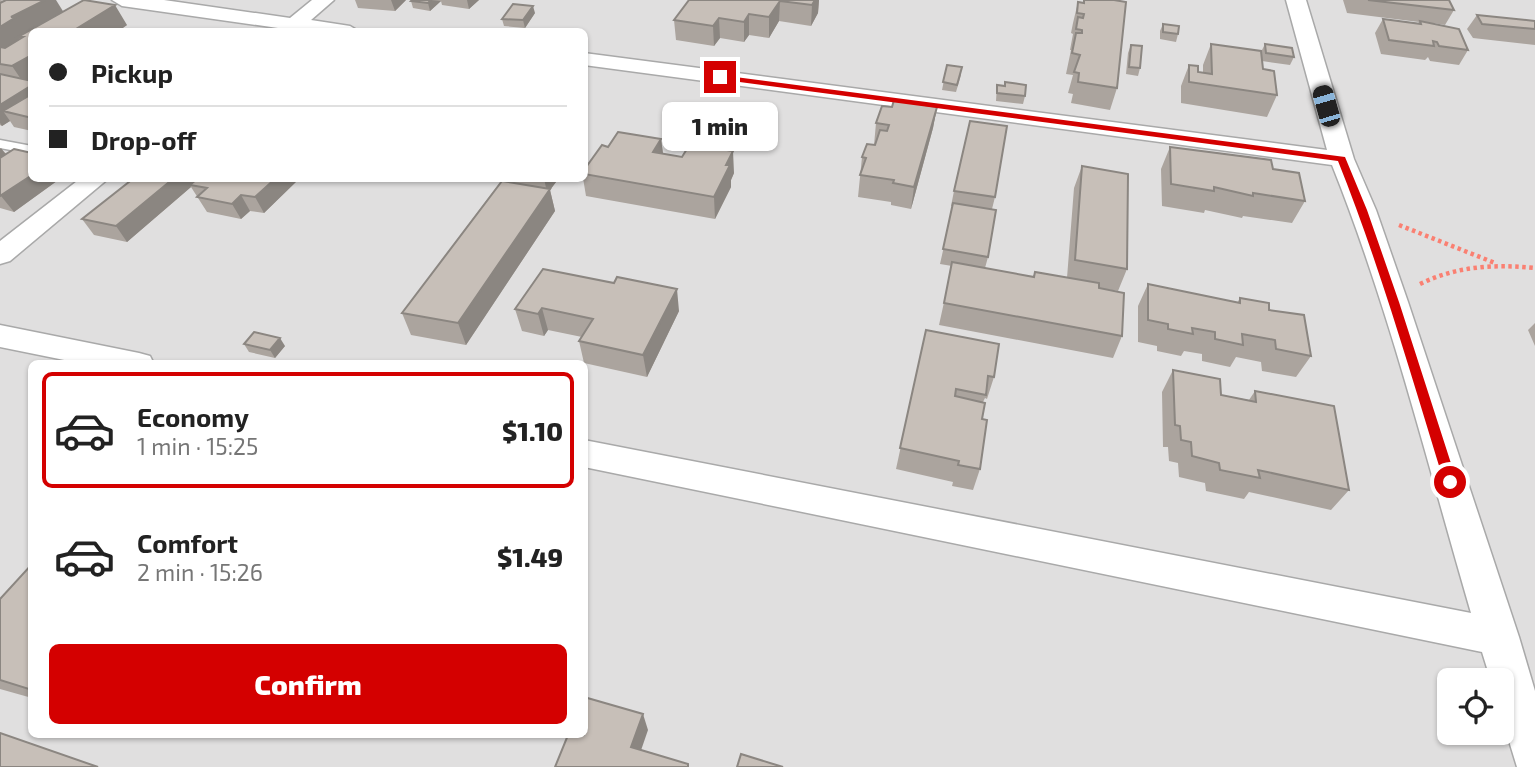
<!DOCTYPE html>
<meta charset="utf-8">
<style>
body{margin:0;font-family:"Exo 2",sans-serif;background:#f2f2f2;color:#222;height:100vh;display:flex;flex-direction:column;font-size:26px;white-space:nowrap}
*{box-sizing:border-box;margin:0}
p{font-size:23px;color:#767676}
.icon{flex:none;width:38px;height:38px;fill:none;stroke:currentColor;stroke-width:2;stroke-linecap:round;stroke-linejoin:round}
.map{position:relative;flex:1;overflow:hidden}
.side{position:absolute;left:28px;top:360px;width:560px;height:378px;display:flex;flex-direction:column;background:#fff;border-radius:10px;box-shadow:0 2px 5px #0004}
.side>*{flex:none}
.guide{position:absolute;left:28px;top:28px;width:560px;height:154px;border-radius:10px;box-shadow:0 2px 5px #0004;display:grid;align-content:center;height:154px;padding:0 21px;background:#fff}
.tools{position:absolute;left:1437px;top:668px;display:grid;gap:14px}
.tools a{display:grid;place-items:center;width:77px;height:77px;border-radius:10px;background:#fff;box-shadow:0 2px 5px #0004;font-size:35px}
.end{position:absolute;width:32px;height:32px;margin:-16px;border:9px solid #d40000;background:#fff;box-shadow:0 0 0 4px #fff}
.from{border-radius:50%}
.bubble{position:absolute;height:49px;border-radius:10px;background:#fff;box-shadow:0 2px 5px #0004;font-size:23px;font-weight:800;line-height:49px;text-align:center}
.car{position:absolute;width:21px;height:42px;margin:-21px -10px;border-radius:9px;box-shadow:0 0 5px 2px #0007;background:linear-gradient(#222 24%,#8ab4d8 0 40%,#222 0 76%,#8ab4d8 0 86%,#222 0)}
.guide b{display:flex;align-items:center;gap:24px;height:66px;font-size:26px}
.guide b+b{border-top:2px solid #e0e0e0}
.guide i{width:18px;height:18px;background:#222}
ul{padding:12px 0 0;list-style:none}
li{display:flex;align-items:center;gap:21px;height:116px;margin:0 14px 10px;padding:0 7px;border:4px solid transparent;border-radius:10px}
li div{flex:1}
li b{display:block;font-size:26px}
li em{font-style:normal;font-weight:800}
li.selected{border-color:#d40000}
li>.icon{width:63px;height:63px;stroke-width:1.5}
.button{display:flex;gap:14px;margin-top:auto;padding:14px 21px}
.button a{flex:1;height:80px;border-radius:10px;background:#d40000;color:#fff;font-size:28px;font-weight:800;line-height:80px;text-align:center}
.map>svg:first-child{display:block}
.residential{fill:#e0dfdf;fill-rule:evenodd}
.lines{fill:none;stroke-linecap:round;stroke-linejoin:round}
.lane-casing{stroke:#a9a9a9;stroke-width:3}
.street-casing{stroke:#a9a9a9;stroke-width:3}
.path{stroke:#fa8072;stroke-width:4.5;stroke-dasharray:3.5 3.5;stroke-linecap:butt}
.lane{fill:#fff;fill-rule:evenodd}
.street{fill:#fff;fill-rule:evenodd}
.wall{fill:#aba49e}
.shaded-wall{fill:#8b8681}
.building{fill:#c7bfb8;stroke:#8b8681;stroke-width:2}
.route{fill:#d40000}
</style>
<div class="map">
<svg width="1535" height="767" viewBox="0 0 1535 767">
<rect width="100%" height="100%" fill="#f2efe9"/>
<path class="residential" d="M0 0H1535V767H0ZM32 32H584V178H32ZM32 364H584V735H32ZM1449 681H1502V733H1449Z"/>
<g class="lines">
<defs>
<path id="lane" d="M0 140 32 146V154L0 148Z"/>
<path id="street" d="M112 0H164L290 18 312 0H334L311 20 350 26 360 32H275L278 28 122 6Z
M1286 0H1306L1354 159 1376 210 1408 302 1519 637 1535 691V767H1517L1502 718V681H1491L1482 652 584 467V440L1471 613C1427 463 1390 310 1332 165L584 65V53L1327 150Z
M81 178H109L10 261 0 264V241Z
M0 325 139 353 150 356 154 364H84L0 347Z"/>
</defs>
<use href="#lane" class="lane-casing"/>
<use href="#street" class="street-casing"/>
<path class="path" d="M1399 225 1495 263
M1420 284C1457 266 1494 264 1535 268"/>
<use href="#lane" class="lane"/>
<use href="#street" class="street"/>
</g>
<path class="wall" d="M0 0 127 25 117 32H32V131L14 127 10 121 2 126 0 125Z
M355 0H406L395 11 358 8Z
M412 0H479L469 9 442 5 441 1 430 11 413 8 411 1Z
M689 0H819L818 13 811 26 779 21 769 38 749 35 744 42 720 38 714 46 676 40 674 20Z
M1084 0H1114L1117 88 1110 110 1071 103 1073 94 1068 93 1073 75 1066 74 1071 50H1070L1073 34 1071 33 1073 23 1078 2 1083 3Z
M1343 0H1449L1454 10 1445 25 1433 23 1468 50 1459 65 1430 61 1428 57 1425 60 1381 54 1375 33 1383 19 1418 23 1419 22 1347 13Z
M535 13 525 28 504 26 502 19Z
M1477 15 1535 21V45L1473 38 1467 29Z
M1163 24 1178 34 1176 42 1160 39V31Z
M1211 44 1277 95 1267 117 1181 103V86L1189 65 1198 72 1203 73V65Z
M1265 44 1294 57 1290 65 1262 61 1261 52Z
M1131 45 1140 68 1138 76 1126 74 1128 53Z
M947 65 961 75 956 92 942 90Z
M1005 82 1025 96 1023 104 996 101 997 85 1004 86Z
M892 107H937L933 128 911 209 891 205V202L858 197 862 157 874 145 876 123Z
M661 139 663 154 734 173 731 180V187L715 219 586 196 583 178H584V170L608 147Z
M1170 147 1305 201 1292 223 1243 216 1242 218 1205 210 1204 213 1162 206 1161 169Z
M0 148 32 178H61L14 212 0 208Z
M1082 166 1127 269 1118 291 1099 288 1122 336 1113 358 939 325 952 266 940 264 953 206H951L954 191 995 197 992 209 988 257 985 268 1033 277 1035 272 1067 278 1074 188Z
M134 178H300L264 213 250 211 241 219 207 212 191 187 127 242 94 235 82 219Z
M500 178H559L550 190 555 211 466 345 411 335 402 313 501 181Z
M543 269 679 311 647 377 584 363 579 341 582 337 548 330 544 336 522 331 515 309Z
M1148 284 1237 303 1240 298 1269 310 1311 356 1296 377 1262 371 1261 362 1236 357 1230 367 1202 361V354L1184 351 1181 356 1157 351V346L1138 342V306Z
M1535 323V346L1528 330Z
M926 330 994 377 987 399 985 398 983 402 980 469 973 490 952 486 953 482 896 469Z
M244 344 285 346 275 358 249 352Z
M1173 370 1221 395 1249 400 1255 391 1349 490 1331 510 1249 492 1244 499 1206 491 1205 483 1179 477 1178 463 1169 461 1168 447H1163L1162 392Z
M32 564V698L0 689V599Z"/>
<path class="shaded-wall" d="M45 0H56L66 16 23 37H18L22 43 4 54 0 48V27L11 17Z
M391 0H406L395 11Z
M431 0 441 1 430 11 428 3Z
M467 0H479L469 9Z
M815 0H819L818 13 811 26 812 5Z
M780 1 779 21 769 38V17Z
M115 5 127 25 117 32H71Z
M533 6 535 13 525 28 523 20Z
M749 14V35L744 42V22Z
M719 18 720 38 714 46 713 26Z
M32 55V85L27 88 12 66Z
M32 85V107L3 111 10 121 2 126 0 123V105Z
M937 107 933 128 911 209 914 187Z
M585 124 587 139 584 143Z
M661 139 664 161 653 152Z
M1 148 13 164 0 172V149Z
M733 151 734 173 731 180V187L715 219 714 197 726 165Z
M32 175V178H61L14 212 1 196Z
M174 178H202L190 185 191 187 127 242 116 226Z
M276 178H300L264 213 255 197Z
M544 178H559L550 190 555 211 466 345 458 323 547 193Z
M241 195 250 211 241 219 232 204Z
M677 289 679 311 647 377 643 355Z
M542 308 548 330 544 336 538 314Z
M280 338 285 346 275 358 270 350Z
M643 714 648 730 637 762 631 747Z"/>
<path class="building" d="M6 0H45L11 17H16L0 27V3Z
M84 0 115 5 71 32H32V55L12 66 0 64V47L5 48 23 37H18Z
M412 0H431L428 3 411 1Z
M689 0H815L812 5 780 1 769 17 749 14 744 22 719 18 713 26 674 20Z
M1084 0H1114L1126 2 1117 88 1078 82 1079 73 1074 72 1080 55 1072 53 1076 33H1082V30L1076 29 1078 17 1083 18 1084 14 1077 13 1078 2 1084 3Z
M1368 0H1449L1454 10Z
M513 4 533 6 523 20 502 19Z
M1477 15 1535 21V29L1482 24Z
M1383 19 1421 24 1420 21 1459 29 1468 50 1439 46 1437 42 1433 41 1434 46 1389 40Z
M1163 24 1179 26 1178 34 1163 32Z
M1211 44 1261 51 1263 69 1274 71 1277 95 1189 82V65L1198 66V72L1212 74Z
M1265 44 1292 48 1294 57 1266 53Z
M1131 45 1142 46 1140 68 1129 67Z
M947 65 962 67 957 85 943 82Z
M0 74 32 81V85L0 105Z
M1005 82 1026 85 1025 96 997 93V85L1005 86Z
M32 94V118L3 111Z
M894 100 937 107 914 187 893 183 894 180 860 175 866 158 862 157 867 144 875 145 880 130 887 131 889 125 876 123 882 106 892 107Z
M970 121 1007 126 995 197 954 191Z
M618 132 661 139 653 152 682 157 690 144 733 151 726 165H730L714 197 584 174V170L602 145 608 147Z
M1170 147 1271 160 1273 169 1299 173 1305 201 1253 193V196L1214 187V191L1171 184Z
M14 149 32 153V175L0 196V158Z
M1082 166 1128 174 1127 269 1075 260Z
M134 178H174L116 226 82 219Z
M198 178H276L255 197 241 195 232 204 197 197 207 188 190 185Z
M502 181 550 189 458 323 402 313Z
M953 203 996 210 988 257 943 249Z
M952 262 1034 277 1035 272 1099 283V288L1124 293 1122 336 944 303Z
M543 269 614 283 617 277 677 289 643 355 579 341 593 319 542 308 538 314 515 309Z
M1148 284 1240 303V298L1269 303V310L1304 315 1311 356 1276 349 1275 340 1242 334 1243 345 1215 339V332L1192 328 1193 334 1168 329V324L1148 320Z
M926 330 999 344 994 377 988 376 986 395 956 389 955 396 985 403 982 419 987 420 980 469 958 465 959 461 900 448Z
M254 332 280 338 270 350 244 344Z
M1173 370 1220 379 1221 395 1256 402 1255 391 1334 406 1349 490 1258 470 1260 478 1220 470 1219 463 1192 456 1191 442 1181 440 1180 426 1175 425Z
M32 564V690L0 680V599Z
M584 697 643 714 631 747 688 764V767H555L568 735H584Z
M0 733 98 767H0Z
M741 754 783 767H737Z"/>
<path class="route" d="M720 75 1345 157 1367 210 1399 302 1457 482 1455 486H1446L1444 482C1411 375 1380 266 1338 161L717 79Z"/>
</svg>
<div class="tools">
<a><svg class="icon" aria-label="locate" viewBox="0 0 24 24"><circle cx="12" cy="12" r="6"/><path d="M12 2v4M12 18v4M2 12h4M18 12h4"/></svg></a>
</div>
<i class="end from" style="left:1450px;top:482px"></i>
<i class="end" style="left:720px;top:77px"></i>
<div class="bubble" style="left:662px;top:102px;width:116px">1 min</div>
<i class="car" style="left:1326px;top:106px;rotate:344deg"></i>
<div class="guide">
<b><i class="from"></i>Pickup</b>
<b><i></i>Drop-off</b>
</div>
<section class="side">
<ul>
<li class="selected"><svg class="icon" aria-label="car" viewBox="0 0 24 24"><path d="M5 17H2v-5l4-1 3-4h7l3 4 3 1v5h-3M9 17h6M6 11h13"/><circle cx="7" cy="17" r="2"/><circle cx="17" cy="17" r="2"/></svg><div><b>Economy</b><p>1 min · 15:25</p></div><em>$1.10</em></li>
<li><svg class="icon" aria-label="car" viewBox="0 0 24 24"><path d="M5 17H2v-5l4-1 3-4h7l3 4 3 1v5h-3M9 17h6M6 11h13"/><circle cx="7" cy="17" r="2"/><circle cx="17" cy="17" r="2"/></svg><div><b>Comfort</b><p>2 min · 15:26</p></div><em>$1.49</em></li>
</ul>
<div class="button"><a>Confirm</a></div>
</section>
</div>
